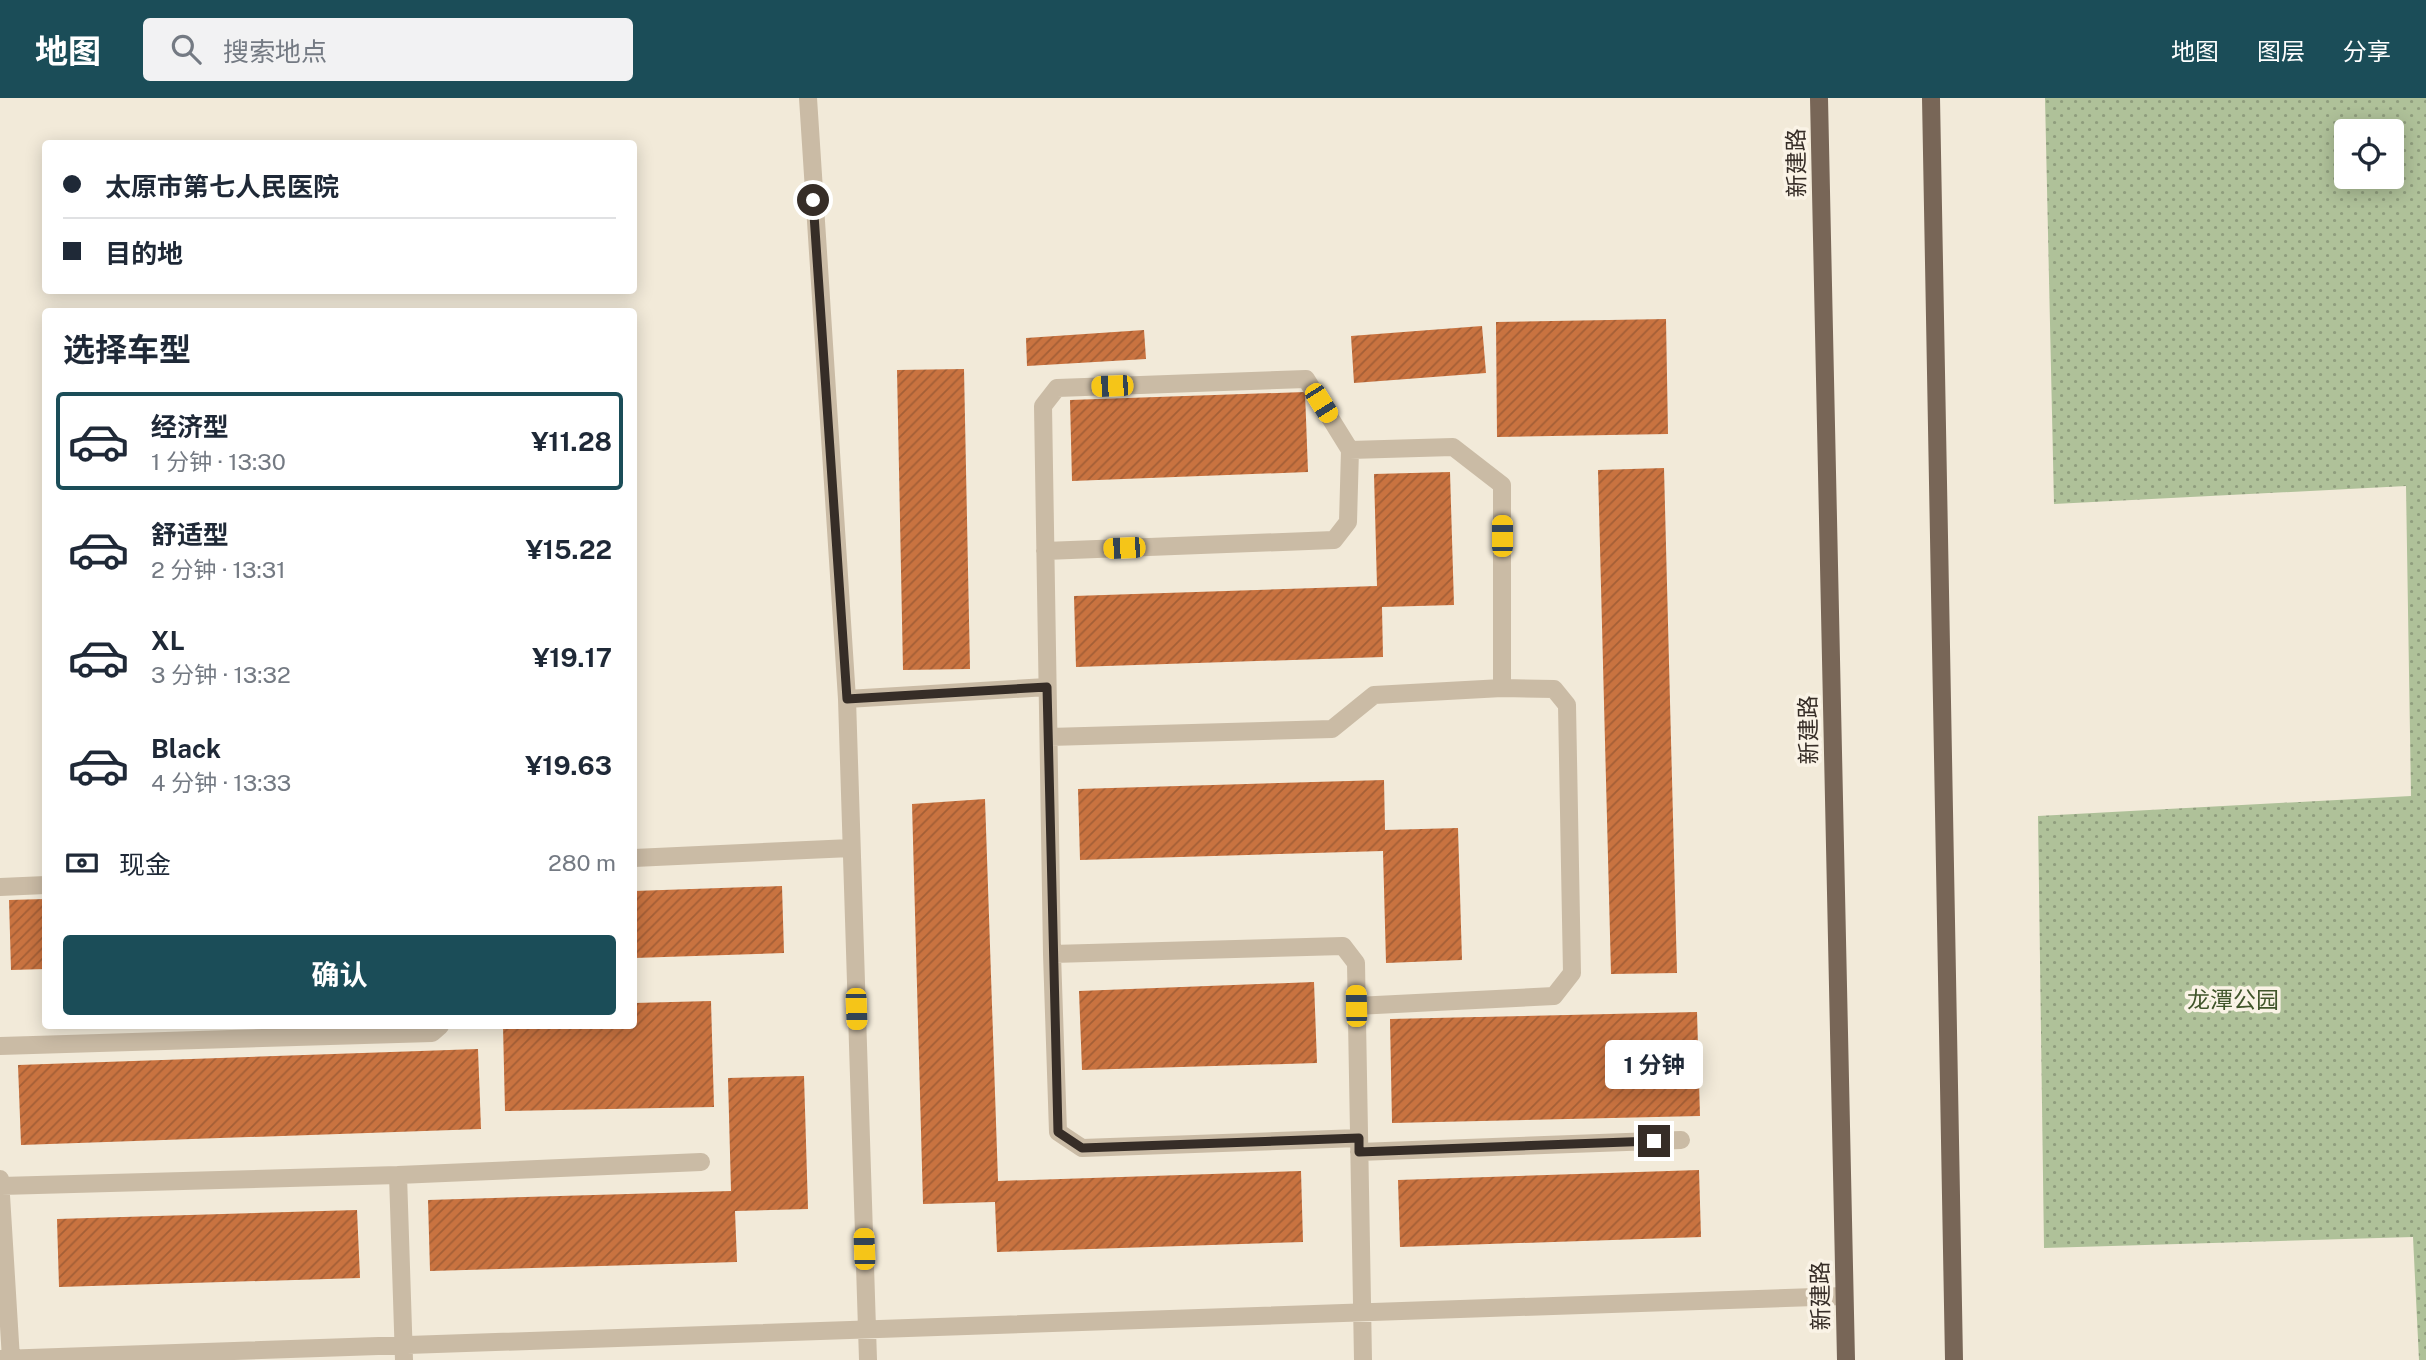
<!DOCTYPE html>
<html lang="zh">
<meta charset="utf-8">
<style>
body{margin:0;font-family:"Public Sans","Noto Sans SC",sans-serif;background:#f2f2f3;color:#1f2937;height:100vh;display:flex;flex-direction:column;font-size:26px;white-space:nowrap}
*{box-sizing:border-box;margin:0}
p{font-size:23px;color:#747a83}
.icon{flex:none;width:38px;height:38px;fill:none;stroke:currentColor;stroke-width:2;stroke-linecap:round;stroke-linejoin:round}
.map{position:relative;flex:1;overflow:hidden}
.details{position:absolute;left:42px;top:210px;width:595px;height:721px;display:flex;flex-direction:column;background:#fff;border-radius:7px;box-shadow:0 4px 18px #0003}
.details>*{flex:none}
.banner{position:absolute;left:42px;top:42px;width:595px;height:154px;border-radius:7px;box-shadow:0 4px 18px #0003;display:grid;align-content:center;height:154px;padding:0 21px;background:#fff}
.tools{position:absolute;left:2334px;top:21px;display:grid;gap:14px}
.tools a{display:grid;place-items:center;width:70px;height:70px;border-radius:7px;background:#fff;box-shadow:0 4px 18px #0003;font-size:35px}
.end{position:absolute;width:32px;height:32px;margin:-16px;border:9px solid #362d27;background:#fff;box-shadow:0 0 0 4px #fff}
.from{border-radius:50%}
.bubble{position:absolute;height:49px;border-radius:7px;background:#fff;box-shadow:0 4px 18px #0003;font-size:23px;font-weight:700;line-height:49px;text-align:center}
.car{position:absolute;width:21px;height:42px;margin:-21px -10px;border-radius:9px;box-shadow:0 0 5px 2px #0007;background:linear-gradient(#f5c518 24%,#345 0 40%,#f5c518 0 76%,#345 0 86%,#f5c518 0)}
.banner b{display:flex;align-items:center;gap:24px;height:66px;font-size:26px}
.banner b+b{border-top:2px solid #e0e1e3}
.banner i{width:18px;height:18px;background:#1f2937}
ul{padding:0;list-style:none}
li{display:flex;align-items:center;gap:21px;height:98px;margin:0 14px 10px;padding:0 7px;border:4px solid transparent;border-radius:7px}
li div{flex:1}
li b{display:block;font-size:26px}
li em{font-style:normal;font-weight:700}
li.current{border-color:#1b4d58}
li>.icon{width:63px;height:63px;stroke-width:1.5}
h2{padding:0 21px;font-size:32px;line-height:84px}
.pay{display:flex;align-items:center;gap:18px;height:77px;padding:0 21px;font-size:26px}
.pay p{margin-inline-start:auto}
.action{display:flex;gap:14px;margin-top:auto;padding:14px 21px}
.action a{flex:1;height:80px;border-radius:7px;background:#1b4d58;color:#fff;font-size:28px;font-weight:700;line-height:80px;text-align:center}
header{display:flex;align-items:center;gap:42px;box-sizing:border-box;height:98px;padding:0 35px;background:#1b4d58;color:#fff}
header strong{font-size:33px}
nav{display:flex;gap:38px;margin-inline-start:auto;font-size:24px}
.search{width:490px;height:63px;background:#f2f2f3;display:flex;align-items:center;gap:18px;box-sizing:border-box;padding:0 24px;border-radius:7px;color:#747a83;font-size:26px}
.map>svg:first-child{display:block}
.park{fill:url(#park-dots);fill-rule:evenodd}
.building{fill:url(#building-hatch)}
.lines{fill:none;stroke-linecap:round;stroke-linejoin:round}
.minor{stroke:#cabba5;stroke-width:18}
.major{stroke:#786657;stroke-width:18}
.route{stroke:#362d27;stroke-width:9}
.labels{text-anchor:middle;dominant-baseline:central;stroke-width:7;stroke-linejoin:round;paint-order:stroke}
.street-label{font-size:23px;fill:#362d27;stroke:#faf3e6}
.park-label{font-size:23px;fill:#40552a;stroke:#faf3e6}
</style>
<header>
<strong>地图</strong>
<div class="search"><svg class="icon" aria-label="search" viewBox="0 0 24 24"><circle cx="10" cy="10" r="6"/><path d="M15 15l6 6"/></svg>搜索地点</div>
<nav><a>地图</a><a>图层</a><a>分享</a></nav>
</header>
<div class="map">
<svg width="2426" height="1262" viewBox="0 0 2426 1262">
<defs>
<pattern id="park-dots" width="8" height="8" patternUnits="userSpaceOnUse" patternTransform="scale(1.75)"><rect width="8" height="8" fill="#afc199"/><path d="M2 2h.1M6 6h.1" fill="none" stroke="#8f9d7d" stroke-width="1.8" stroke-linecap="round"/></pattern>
<pattern id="building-hatch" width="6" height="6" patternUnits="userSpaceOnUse" patternTransform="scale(1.75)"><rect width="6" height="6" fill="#c97340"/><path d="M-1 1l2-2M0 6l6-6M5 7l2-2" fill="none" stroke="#a45f36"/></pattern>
</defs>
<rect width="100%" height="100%" fill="#f2ead9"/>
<path class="park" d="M2045 0H2426V1262H2419L2413 1139 2044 1150 2038 718 2411 698 2406 388 2054 406ZM2347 33H2392V79H2347Z"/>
<path class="building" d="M1666 221 1668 336 1497 339 1496 224Z
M1482 228 1486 275 1354 285 1351 238Z
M1144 232 1146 261 1027 268 1026 240Z
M964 271 970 571 903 572 897 272Z
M1305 294 1308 374 1072 383 1070 302Z
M1664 370 1677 875 1611 876 1598 372Z
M1450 374 1454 507 1382 509 1383 559 1076 569 1074 498 1377 488 1374 376Z
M1384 682 1385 732 1458 730 1462 862 1386 865 1383 753 1080 762 1078 691Z
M985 701 998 1083 1301 1073 1303 1144 997 1154 995 1104 923 1106 912 706Z
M782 788 784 855 634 860V793Z
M46 801V871L11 872 9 802Z
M1314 884 1317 965 1082 972 1079 893Z
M711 903 714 1009 505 1013 503 928H634V905Z
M1697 914 1700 1018 1392 1025 1390 921Z
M478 951 481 1031 21 1047 18 967Z
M804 978 808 1111 735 1113 737 1164 430 1173 428 1102 731 1093 728 980Z
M1699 1072 1701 1139 1400 1149 1398 1082Z
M357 1112 360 1180 59 1189 57 1121Z"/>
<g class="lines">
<path class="minor" d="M808 0 847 601 868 1262
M1045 453 1334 442 1348 424 1350 352
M847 601 1047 589
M1049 639 1332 631 1374 597 1502 590 1554 591 1567 607 1572 875 1554 898 1356 908
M634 760 851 750
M0 789 46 787
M1052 856 1343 848 1356 865 1363 1262
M0 948 432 935 440 928
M1359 1040 1082 1050 1058 1034 1052 856 1043 308 1057 290 1306 281 1350 352 1453 349 1502 387V590
M1359 1054 1681 1042
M398 1077 404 1262
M0 1081 11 1261
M1 1088 398 1077 701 1064
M0 1261C615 1239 1230 1223 1844 1198"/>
<path class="major" d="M1819 0 1846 1262
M1931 0 1954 1262"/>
</g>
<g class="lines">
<path class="route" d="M813 102 847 601 1047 589 1058 1034 1082 1050 1359 1040V1054L1654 1043"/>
</g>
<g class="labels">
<g class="street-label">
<text transform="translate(1796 65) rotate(-91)">新建路</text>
<text transform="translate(1808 632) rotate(-91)">新建路</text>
<text transform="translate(1820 1198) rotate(-91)">新建路</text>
</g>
<g class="park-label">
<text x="2233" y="901">龙潭公园</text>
</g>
</g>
</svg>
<div class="tools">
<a><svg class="icon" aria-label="locate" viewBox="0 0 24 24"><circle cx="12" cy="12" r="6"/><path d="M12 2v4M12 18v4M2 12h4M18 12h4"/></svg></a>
</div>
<i class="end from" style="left:813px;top:102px"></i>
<i class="end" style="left:1654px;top:1043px"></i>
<div class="bubble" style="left:1605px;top:942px;width:98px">1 分钟</div>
<i class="car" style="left:1112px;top:288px;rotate:268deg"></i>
<i class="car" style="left:1321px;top:305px;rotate:148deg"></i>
<i class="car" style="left:1502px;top:438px;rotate:0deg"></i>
<i class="car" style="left:1124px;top:450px;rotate:268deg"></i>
<i class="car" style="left:1356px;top:908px;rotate:359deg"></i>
<i class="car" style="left:856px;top:911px;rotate:178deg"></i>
<i class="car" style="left:864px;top:1151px;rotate:358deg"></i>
<div class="banner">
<b><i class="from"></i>太原市第七人民医院</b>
<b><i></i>目的地</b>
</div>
<section class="details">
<h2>选择车型</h2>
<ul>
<li class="current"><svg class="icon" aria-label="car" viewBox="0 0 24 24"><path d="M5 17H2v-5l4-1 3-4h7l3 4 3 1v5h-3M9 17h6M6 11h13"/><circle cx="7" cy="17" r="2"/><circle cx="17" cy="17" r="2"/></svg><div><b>经济型</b><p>1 分钟 · 13:30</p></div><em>¥11.28</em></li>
<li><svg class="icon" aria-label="car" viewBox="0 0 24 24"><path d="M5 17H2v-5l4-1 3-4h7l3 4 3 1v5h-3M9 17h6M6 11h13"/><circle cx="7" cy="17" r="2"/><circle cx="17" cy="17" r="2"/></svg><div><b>舒适型</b><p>2 分钟 · 13:31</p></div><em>¥15.22</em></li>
<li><svg class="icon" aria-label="car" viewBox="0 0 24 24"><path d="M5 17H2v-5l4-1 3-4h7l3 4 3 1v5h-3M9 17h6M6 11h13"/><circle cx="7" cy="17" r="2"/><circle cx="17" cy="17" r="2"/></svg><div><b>XL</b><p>3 分钟 · 13:32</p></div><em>¥19.17</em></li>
<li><svg class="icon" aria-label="car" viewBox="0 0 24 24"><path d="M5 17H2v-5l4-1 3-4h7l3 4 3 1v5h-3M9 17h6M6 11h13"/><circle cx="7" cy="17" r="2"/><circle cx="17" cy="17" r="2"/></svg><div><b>Black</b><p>4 分钟 · 13:33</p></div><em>¥19.63</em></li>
</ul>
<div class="pay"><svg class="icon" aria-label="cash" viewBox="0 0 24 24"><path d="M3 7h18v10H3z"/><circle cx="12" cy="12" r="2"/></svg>现金<p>280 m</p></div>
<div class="action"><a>确认</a></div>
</section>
</div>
